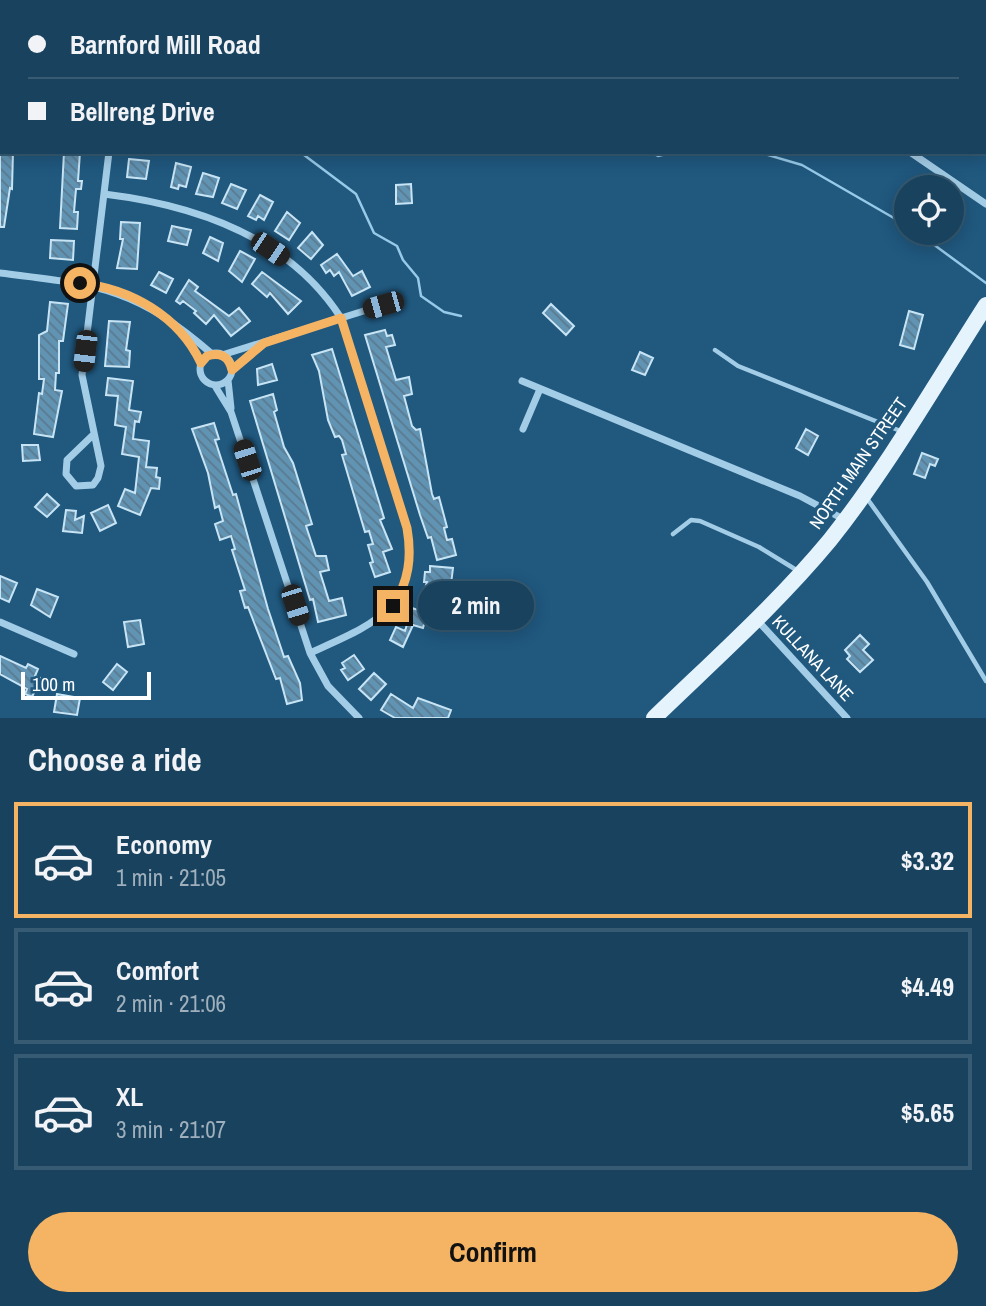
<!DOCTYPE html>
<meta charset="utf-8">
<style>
body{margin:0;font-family:"Archivo Narrow",sans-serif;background:#254d67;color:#f1f3f6;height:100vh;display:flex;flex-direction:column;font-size:26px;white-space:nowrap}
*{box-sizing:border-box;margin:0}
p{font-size:23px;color:#9fb0bc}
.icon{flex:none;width:38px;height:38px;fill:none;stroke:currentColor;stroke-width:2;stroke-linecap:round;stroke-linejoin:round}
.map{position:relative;height:718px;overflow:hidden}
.drawer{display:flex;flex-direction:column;background:#18425e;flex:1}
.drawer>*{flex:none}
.guide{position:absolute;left:0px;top:0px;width:987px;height:154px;box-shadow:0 4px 18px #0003,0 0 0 2px #365b73;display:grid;align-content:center;height:154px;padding:0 28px;background:#18425e}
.controls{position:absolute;left:894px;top:175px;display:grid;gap:14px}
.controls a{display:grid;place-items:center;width:70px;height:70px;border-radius:50%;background:#18425e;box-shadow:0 4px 18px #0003,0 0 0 2px #365b73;font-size:35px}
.scale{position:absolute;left:21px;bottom:18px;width:130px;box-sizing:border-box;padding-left:7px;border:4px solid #fff;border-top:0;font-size:19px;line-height:24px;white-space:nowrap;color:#fff;-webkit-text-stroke:5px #20587e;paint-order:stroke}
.end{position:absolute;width:32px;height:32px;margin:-16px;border:9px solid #f5b364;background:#111;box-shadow:0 0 0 4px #111}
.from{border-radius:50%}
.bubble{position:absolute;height:49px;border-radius:24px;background:#18425e;box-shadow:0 4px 18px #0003,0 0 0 2px #365b73;font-size:23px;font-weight:700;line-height:49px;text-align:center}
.car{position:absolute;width:21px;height:42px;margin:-21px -10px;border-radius:9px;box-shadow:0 0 5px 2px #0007;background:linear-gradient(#222 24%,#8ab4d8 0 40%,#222 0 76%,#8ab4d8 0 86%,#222 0)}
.guide b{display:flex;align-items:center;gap:24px;height:66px;font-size:26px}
.guide b+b{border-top:2px solid #365b73}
.guide i{width:18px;height:18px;background:#f1f3f6}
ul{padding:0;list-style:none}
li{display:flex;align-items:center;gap:21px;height:116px;margin:0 14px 10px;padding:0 14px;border:4px solid #365b73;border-radius:0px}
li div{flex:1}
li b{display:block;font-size:26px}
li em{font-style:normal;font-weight:700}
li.current{border-color:#f5b364}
li>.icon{width:63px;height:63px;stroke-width:1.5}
h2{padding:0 28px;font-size:32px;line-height:84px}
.button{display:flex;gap:14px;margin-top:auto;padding:14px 28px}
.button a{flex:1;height:80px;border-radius:42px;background:#f5b364;color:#111;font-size:28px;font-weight:700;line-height:80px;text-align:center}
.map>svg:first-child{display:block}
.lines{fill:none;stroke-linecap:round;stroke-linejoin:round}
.stream{stroke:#97cae9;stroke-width:2.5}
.building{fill:url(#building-back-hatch);stroke:#c7e4f5;stroke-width:2}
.lane{stroke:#a3cde7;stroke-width:4.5}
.street{stroke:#a3cde7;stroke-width:7}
.primary{stroke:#e5f3fd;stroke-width:16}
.route{stroke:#f5b364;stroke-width:9}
.labels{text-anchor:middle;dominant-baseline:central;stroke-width:7;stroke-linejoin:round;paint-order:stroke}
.street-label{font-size:18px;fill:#fff;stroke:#20587e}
</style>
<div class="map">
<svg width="986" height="718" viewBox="0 0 986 718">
<defs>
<pattern id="building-back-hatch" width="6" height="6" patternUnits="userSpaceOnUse" patternTransform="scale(1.75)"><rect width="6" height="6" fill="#6193b3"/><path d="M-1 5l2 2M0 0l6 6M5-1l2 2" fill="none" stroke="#5a7a8f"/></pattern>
</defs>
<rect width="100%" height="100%" fill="#20587e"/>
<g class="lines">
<path class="stream" d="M157 0 160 2
M300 152 356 194 374 233 397 246 403 260 418 278 421 296 444 312 461 316
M650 152 658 156 674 152
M758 152 802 165 906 225
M918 233 986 283"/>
</g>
<path class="building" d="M0 152H13L12 189 10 188 4 227H0Z
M64 152H80L78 181H82L81 189H76L74 212H78L77 229 60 228Z
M129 159 149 161 146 179 127 177Z
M176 163 191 167 186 187 179 185 178 189 171 187Z
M203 173 219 178 213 197 196 194Z
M231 184 246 190 237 209 222 203Z
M411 184 412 203 396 204V185Z
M260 195 273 202 264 220 258 216 256 220 248 216Z
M287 212 300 223 289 240 275 231Z
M121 222 140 223 137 269 117 268 123 239H120Z
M172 226 191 230 187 245 168 241Z
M312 232 323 245 311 259 298 248Z
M210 237 223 243 218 261 203 253Z
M51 240 74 241 73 260 50 258Z
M240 251 255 259 242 282 229 271Z
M337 254 353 276 362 271 370 287 352 296 339 272 334 276 330 270 326 273 321 265Z
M159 272 173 279 166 293 151 285Z
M262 272 301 301 288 314 270 293 267 297 252 284Z
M189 280 198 287 195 291 229 316 239 308 250 321 231 336 214 315 206 324 194 313 196 311 183 301 180 304 176 301Z
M50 302 68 304 63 341H59V373H56L55 390 62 391 53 437 34 434 39 393 42 394 44 379H39V335L47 331Z
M551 304 574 326 566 335 543 313Z
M909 311 923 315 914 349 900 345Z
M109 321 130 322 126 350 130 351 129 367 105 366Z
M385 330 387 336 392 335 395 345 386 347 396 380 409 377 412 394 404 396 412 426 416 430 420 429 432 494 434 499 439 497 447 527 444 528 447 540 452 539 456 555 437 560 431 537 428 538 420 515 365 335Z
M332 349 384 518 380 520 392 549 383 552 390 572 375 577 370 563 373 562 368 545 373 544 369 531 365 532 342 455 346 454 342 440 339 436 335 437 328 420 319 371 312 355Z
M640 352 653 358 645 375 632 370Z
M272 364 277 380 258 385 257 369Z
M108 378 133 381 129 410 141 412 139 422 135 421 133 439 149 441 146 467 157 468 156 477 160 478 159 489 151 488 140 515 118 506 125 489 135 493 139 457 122 454 126 427 115 425 118 396 106 395Z
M273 394 277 410 274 412 284 447 293 463 312 524 306 526 316 556H326L329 570 320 572 329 601 342 598 346 615 318 622 313 599 310 600 250 401Z
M214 423 219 439 215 440 233 495 236 494 268 609 284 657 288 656 300 683 302 700 287 704 280 678 276 679 248 607 245 608 240 591 245 590 232 550 235 549 231 536 220 540 215 524 223 521 219 506 215 508 208 473 192 429Z
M806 429 818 436 808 455 796 448Z
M22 445H38L40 460 23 461Z
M922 453 938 459 935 466 930 464 925 478 914 474Z
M47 494 59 505 47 517 35 507Z
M108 505 116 523 100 531 91 513Z
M66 510 76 511 75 520 84 516 82 533 63 531Z
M430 566 453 568 451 584 443 606 439 605 438 609 429 607 423 628 413 625 403 647 390 640 396 627 405 631 412 608 418 610 427 582H424L425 572H430Z
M0 576 17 583 9 602 0 598Z
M37 589 58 597 50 617 31 605Z
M140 620 144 644 128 647 124 622Z
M860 635 869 644 863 650 873 660 860 672 847 659 850 656 845 650Z
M354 655 364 669 348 680 341 670 345 668 342 663Z
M0 656 26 668 28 664 38 669 35 676 41 678 32 697 25 694 27 689 0 674Z
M117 664 127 672 113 690 103 682Z
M374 673 386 684 371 700 359 689Z
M57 694 80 698 77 715 54 712Z
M391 694 413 708 418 698 451 710 448 718H395L381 710Z"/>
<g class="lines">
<path class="lane" d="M676 0 679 2
M715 350 738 366 903 432
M866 497 927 582 986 681
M673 534 691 520 700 521 759 547 798 571"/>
<path class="street" d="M756 2 757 0
M970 2 971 0
M910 152 986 204
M104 194C195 205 289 237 341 318L407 528C419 609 374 624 310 653
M0 273C98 285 135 287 212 354
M181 330 201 363
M200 369a16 16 0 1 1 32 0a16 16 0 1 1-32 0Z
M222 355 383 305
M232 370 263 344
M228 380 231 408
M522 381 800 496 845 520
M215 386 231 412 310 653 328 686 359 718
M523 429 540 389
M94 434 67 460 66 474 76 486 93 485 98 478 101 466 82 375 109 152
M757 620 847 718
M0 622 74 654"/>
<path class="primary" d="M654 718C714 660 777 604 830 540 888 467 936 383 986 305"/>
</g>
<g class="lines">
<path class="route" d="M80 283C131 289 179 316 201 363L207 356C220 352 229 356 232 370L264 343 341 318 407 528C412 557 409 581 393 606"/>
</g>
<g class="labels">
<g class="street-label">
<text transform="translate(858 463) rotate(-55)">NORTH MAIN STREET</text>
<text transform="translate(813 658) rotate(47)">KULLANA LANE</text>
</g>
</g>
</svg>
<div class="controls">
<a><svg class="icon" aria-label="locate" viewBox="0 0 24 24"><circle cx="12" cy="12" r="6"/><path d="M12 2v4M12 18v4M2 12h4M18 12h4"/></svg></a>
</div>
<div class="scale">100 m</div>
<i class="end from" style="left:80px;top:283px"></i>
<i class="end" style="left:393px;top:606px"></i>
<div class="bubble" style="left:418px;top:581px;width:116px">2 min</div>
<i class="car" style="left:270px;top:249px;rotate:124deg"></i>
<i class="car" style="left:383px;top:305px;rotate:254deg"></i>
<i class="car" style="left:85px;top:351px;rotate:187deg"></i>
<i class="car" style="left:247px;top:460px;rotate:342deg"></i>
<i class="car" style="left:295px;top:605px;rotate:162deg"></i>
<div class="guide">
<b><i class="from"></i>Barnford Mill Road</b>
<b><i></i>Bellreng Drive</b>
</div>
</div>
<section class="drawer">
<h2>Choose a ride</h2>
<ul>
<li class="current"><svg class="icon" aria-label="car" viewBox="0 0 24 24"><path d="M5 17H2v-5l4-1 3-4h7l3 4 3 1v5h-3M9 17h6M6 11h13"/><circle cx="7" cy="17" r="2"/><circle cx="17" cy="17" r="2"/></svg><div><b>Economy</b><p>1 min · 21:05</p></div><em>$3.32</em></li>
<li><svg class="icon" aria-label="car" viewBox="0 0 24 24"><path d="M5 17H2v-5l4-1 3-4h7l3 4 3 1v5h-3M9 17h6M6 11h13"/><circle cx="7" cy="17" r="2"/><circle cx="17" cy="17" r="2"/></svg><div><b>Comfort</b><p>2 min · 21:06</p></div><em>$4.49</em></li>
<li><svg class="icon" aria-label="car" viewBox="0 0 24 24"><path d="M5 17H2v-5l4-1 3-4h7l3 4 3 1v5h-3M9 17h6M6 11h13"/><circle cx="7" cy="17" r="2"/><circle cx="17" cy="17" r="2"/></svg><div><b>XL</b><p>3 min · 21:07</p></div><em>$5.65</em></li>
</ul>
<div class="button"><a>Confirm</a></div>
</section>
